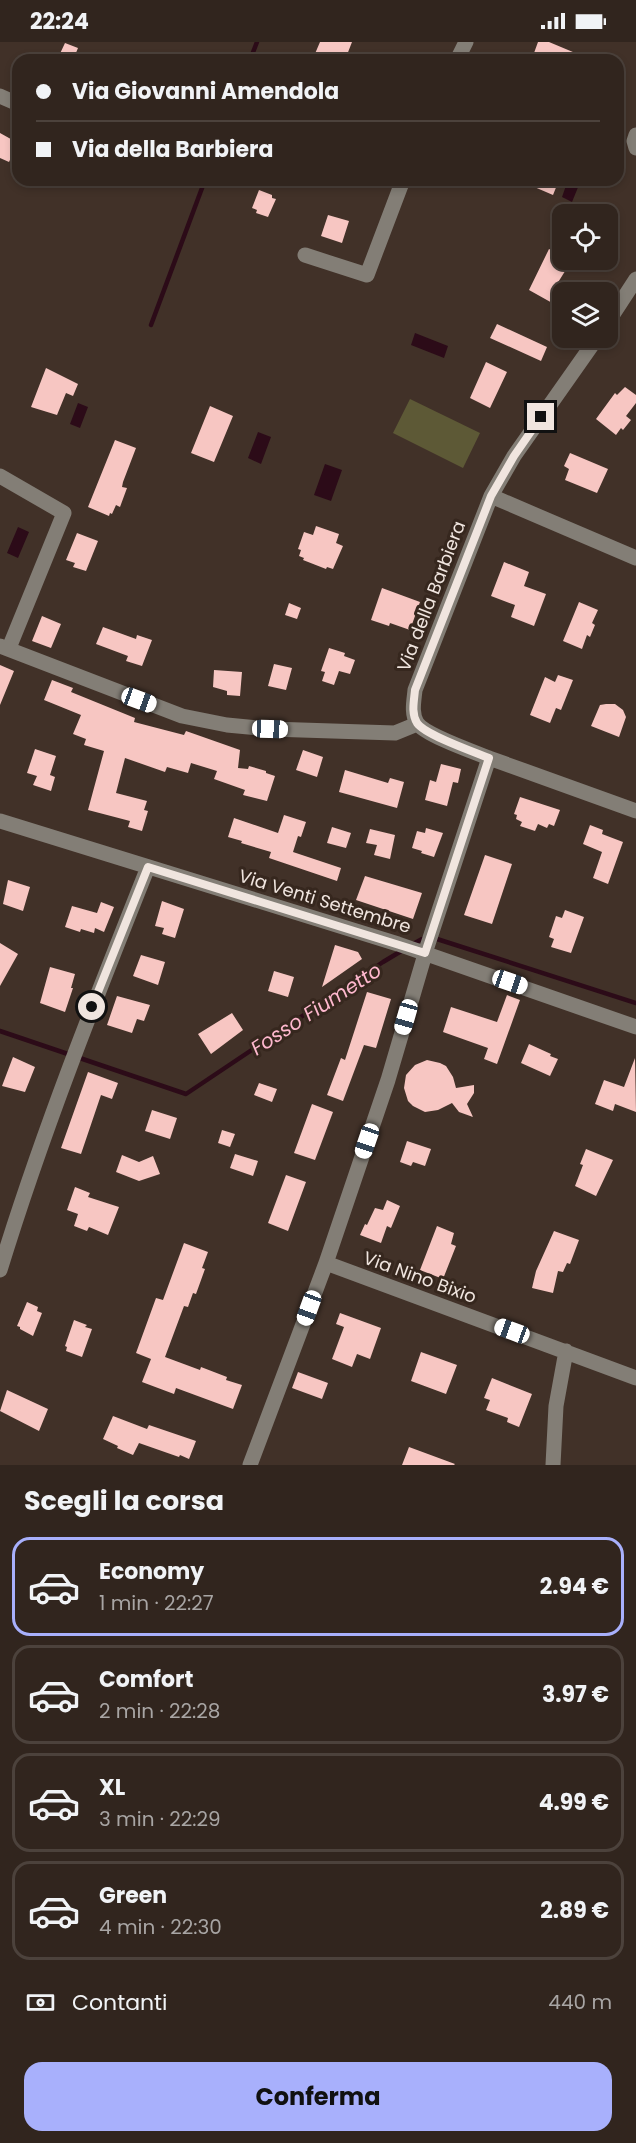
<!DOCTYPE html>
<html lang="it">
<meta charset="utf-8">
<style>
body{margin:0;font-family:Poppins,sans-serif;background:#3d312b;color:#f1f3f6;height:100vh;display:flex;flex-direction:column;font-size:22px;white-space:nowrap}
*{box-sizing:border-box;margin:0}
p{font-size:20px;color:#a8a5a4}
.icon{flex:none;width:33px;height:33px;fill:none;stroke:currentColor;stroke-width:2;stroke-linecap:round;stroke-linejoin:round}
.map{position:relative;height:1423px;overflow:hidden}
.side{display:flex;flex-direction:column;background:#31251e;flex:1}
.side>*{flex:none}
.banner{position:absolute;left:12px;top:12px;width:612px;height:132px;border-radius:18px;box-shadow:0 3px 9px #0003,0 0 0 2px #4c423c;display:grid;align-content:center;height:132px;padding:0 24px;background:#31251e}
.controls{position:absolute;left:552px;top:162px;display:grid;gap:12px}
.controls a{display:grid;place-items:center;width:66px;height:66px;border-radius:12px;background:#31251e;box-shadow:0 3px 9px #0003,0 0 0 2px #4c423c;font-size:30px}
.end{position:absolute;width:27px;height:27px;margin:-14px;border:8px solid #f0e5df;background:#111;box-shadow:0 0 0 3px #111}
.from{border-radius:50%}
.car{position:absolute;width:18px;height:36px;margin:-18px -9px;border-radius:8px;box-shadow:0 0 4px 2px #0007;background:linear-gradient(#fff 24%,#345 0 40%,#fff 0 76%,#345 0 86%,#fff 0)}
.banner b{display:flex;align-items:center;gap:21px;height:57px;font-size:22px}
.banner b+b{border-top:2px solid #4c423c}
.banner i{width:15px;height:15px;background:#f1f3f6}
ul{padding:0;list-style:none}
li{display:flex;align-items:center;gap:18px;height:99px;margin:0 12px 9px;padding:0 12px;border:3px solid #4c423c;border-radius:18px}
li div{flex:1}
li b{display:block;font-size:22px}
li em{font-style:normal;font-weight:700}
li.on{border-color:#a8b0fc}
li>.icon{width:54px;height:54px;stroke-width:1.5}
h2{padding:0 24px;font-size:27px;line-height:72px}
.pay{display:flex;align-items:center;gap:15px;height:66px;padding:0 24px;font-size:22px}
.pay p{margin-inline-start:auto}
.button{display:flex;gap:12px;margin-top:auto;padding:12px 24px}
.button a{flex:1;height:69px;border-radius:18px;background:#a8b0fc;color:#111;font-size:24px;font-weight:700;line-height:69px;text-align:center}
.status{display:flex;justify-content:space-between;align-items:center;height:42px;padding:0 30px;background:#31251e;direction:ltr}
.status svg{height:16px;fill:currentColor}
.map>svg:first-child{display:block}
.green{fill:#5d5936}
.water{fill:#2c0b18}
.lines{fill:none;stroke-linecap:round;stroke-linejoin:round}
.stream{stroke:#2c0b18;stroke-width:4.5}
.building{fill:#f7c6c2}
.minor{stroke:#837e76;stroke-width:15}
.route{stroke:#f0e5df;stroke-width:8}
.labels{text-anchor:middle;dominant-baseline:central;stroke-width:6;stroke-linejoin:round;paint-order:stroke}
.street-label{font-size:18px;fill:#f0e5df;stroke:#36271e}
.water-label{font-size:20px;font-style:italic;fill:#feb8ce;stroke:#36271e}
</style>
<div class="status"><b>22:24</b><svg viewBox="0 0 49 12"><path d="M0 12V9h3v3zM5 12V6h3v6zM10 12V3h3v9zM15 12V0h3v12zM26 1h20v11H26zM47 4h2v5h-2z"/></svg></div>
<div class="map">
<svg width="636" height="1423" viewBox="0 0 636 1423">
<rect width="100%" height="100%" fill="#413128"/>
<path class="green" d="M410 357 480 391 463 426 393 391Z"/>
<path class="water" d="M568 138H581L572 160 562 155Z
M415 291 448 304 444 316 411 303Z
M78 361 88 365 80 386 70 382Z
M258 390 271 395 261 422 248 416Z
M325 422 342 428 331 459 314 453Z
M18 485 29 490 18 516 7 511Z"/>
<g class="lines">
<path class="stream" d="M250 18 257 0
M151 283 205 138
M413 902 422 897H437L636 961
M0 989 186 1052 383 920 403 908"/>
</g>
<path class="building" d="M320 0H352L345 18H325L314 14Z
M538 0H549L592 18H552L534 11Z
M65 1 78 6 73 18H57Z
M0 91 18 101 9 120 0 116Z
M518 138H559L553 153Z
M259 148 272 153V156L276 157 268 175 256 171 257 168 252 166Z
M328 173 349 179 342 201 321 194Z
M562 190V218H572L557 242 564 246 554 262 529 248 549 207 553 209Z
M497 282 547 305 541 319 490 296Z
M486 320 507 330 490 366 470 356Z
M46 326 78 342 73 354 66 351 57 373 31 365Z
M625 345 636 353V361L626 374 631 378 623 388 621 386 616 393 596 377 615 351 617 353Z
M210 364 233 374 214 420 191 411Z
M115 398 136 406 123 440 122 445 127 446 120 465 116 463 112 472 110 471 109 474 88 465Z
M570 411 608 427 597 451 565 438 569 427 564 424Z
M316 484 339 492 336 501 343 504 333 527 327 525 326 527 303 518 304 516 299 514 301 508 298 507 304 490 313 493Z
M77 491 98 499 86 529 73 525 75 521 66 518Z
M504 520 529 530 524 544 546 552 534 584 511 575 515 563 491 554Z
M382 546 420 560 410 588 390 581 389 584 371 578Z
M579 560 598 568 592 581 595 583 590 595 587 593 582 607 563 599Z
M289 561 301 566 297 577 285 573Z
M42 574 61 582 51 606 32 599Z
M103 585 136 597 137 593 152 598 142 624 126 619 128 614 96 602Z
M329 606 345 611 344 614 355 618 350 632 339 629 334 643 322 639 325 630 321 629Z
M274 622 292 626 286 648 268 644Z
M0 623 14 629 0 663Z
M214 628 242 630 240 654 227 653V649L213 645Z
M558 633 573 638 561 668 556 666 550 681 530 673 545 635 555 640Z
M52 638 73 646 71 650 135 676 134 680 184 693 186 689 240 708 238 726 248 727 249 724 266 729V731L275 734 267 759 243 753 245 748 214 737 217 729 191 721 188 731 167 725 165 730 125 716 116 751 147 759 144 768 148 769 142 789 128 785 130 779 88 768 104 709 84 703 86 697 73 692 81 673 44 658Z
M606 662H615L623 668 626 675 619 695 591 684 600 663Z
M35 707 56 714 50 733 55 735 51 749 33 743 37 734 27 731Z
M303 708 323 715 317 735 296 728Z
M441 722 461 727 458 741 453 740 447 764 425 758 430 738 436 740Z
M345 728 388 741 390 736 404 740 397 766 339 750Z
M520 755 560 768 554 784 549 782 547 786 538 782 535 789 520 784 522 780 516 777 517 773 514 772Z
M284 773 306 780 301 795 298 794 293 810 341 826 337 839 269 816 271 810 241 801 242 799 228 795 234 776 278 791Z
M590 783 603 788 602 792 623 800 608 842 593 836 602 810 583 802Z
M332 785 351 791 346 806 327 801Z
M426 786 443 791 434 815 421 811 422 809 412 806 417 789 425 791Z
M370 787 395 793 390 817 374 813 377 803 366 801Z
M485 813 512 822 492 882 464 873Z
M365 834 422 851 413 877 356 858Z
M8 838 30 845 23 869 3 862Z
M162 859 184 867 175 896 162 892 164 886 155 884Z
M101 860 114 865 104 890 95 886 94 891 81 887 80 890 65 885 72 864 97 871Z
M565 868 584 875 571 911 551 905 554 897 549 895 556 874 562 876Z
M0 901 18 912 0 944Z
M335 903 358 910 362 917 322 945Z
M141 913 165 920 158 943 133 934Z
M50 925 75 932 71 946H73L65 970 40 961Z
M274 929 294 935 288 955 268 949Z
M367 950 391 957 376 1006 364 1003 343 1059 327 1053 341 1016 345 1018Z
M507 953 520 958 497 1022 484 1017 488 1006 443 990 451 965 497 980Z
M117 954 150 963 144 979 137 977 132 991 107 983Z
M232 971 243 988 211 1012 198 992Z
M529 1002 551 1012 550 1014 558 1017 550 1034 521 1021Z
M13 1015 35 1025 25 1050 2 1044Z
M635 1016 636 1070 615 1062 613 1069 595 1062 604 1038 624 1045Z
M427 1018 440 1021 446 1024 453 1035 456 1046 474 1043V1051L467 1062 473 1075 459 1070 452 1061 438 1068 425 1070 413 1064 408 1059 404 1046 406 1033 415 1023Z
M88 1030 118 1041 112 1057 101 1053 81 1112 61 1106Z
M259 1041 277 1047 272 1060 254 1053Z
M312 1062 333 1070 315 1118 294 1111Z
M152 1068 177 1076 170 1097 145 1089Z
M222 1088 235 1092 230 1105 218 1101Z
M407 1099 431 1107 425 1124 413 1120 411 1124 400 1120Z
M586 1107 613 1118 596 1154 575 1144 583 1123 580 1122Z
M235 1112 258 1119 253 1134 230 1126Z
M122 1113 139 1120 153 1114 160 1132 139 1139 116 1130Z
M286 1133 306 1140 288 1189 268 1181Z
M75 1145 90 1151 88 1155 119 1165 108 1193 89 1185 87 1189 74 1184 78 1172 67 1168Z
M387 1158 400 1164 391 1186 387 1184 381 1201 360 1193 365 1182 367 1183 375 1166 383 1168Z
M437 1184 454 1191 451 1202 456 1204 443 1237 420 1228Z
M554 1189 579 1198 570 1222 567 1221 563 1230 558 1229 553 1251 532 1246 536 1229Z
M184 1201 208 1210 202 1226 205 1227 196 1252 193 1251 188 1265 184 1264 165 1315 200 1328 201 1325 227 1335 226 1338 242 1343 233 1367 176 1346 174 1352 142 1340 151 1317 136 1311 156 1256 163 1258Z
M27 1260 38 1265 37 1269 42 1271 33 1294 20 1287V1285L17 1284Z
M340 1271 381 1286 370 1317 357 1312 352 1325 332 1317 344 1285 336 1282Z
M74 1278 87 1283 85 1285 92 1287 82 1315 66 1309 67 1305 65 1304Z
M421 1310 457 1323 446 1352 411 1339Z
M298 1330 328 1341 322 1357 292 1346Z
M492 1336 532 1352 519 1385 507 1380 508 1376 486 1368 490 1358 484 1356Z
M7 1348 48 1367 39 1389 0 1369Z
M113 1374 147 1387 149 1383 196 1399 189 1417 180 1413 179 1415 139 1401 133 1413 117 1406 118 1404 103 1397Z
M409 1405 455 1422 454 1423H402Z"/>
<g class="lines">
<path class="minor" d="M457 18 466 0
M0 54 18 62
M636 93 634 99 636 106
M305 213 367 233 403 138
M608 280 636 237
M0 434 64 471 9 606
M491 454 636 516
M0 604 182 674 227 683 270 687 395 691 417 682
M489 716 636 769
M0 779 398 902 636 985
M326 1221 636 1336
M0 1228C42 1091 95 958 148 825
M250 1423 326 1221 388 1038 428 902 489 716C474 710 425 693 417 681 411 671 414 659 415 648L491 454 514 414 597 296
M553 1423 556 1364 566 1309"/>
</g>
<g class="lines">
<path class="route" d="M92 965 148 825 425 911 489 716C474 710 425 693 417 681 411 671 414 659 415 648L491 454 514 414 541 375"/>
</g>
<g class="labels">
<g class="street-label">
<text transform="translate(431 554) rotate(-69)">Via della Barbiera</text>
<text transform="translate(325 859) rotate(17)">Via Venti Settembre</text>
<text transform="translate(420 1235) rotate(20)">Via Nino Bixio</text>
</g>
<g class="water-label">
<text transform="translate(316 967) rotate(-33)">Fosso Fiumetto</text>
</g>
</g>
</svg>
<div class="controls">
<a><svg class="icon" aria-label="locate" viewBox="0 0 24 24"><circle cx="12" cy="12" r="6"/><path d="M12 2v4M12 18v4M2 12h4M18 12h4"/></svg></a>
<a><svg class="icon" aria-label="layers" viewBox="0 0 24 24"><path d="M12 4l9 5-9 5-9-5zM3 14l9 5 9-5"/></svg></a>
</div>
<i class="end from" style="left:92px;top:965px"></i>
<i class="end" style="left:541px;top:375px"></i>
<i class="car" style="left:139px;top:658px;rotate:110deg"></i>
<i class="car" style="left:270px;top:687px;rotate:92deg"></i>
<i class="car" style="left:510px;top:940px;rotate:109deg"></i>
<i class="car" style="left:406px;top:975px;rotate:196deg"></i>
<i class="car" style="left:367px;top:1099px;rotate:199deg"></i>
<i class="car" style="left:309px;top:1266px;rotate:200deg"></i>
<i class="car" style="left:512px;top:1289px;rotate:290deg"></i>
<div class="banner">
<b><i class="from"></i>Via Giovanni Amendola</b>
<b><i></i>Via della Barbiera</b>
</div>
</div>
<section class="side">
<h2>Scegli la corsa</h2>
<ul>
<li class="on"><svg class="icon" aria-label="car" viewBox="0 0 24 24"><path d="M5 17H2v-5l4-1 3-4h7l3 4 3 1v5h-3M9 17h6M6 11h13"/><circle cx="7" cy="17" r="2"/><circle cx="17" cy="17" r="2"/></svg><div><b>Economy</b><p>1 min · 22:27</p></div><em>2.94 €</em></li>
<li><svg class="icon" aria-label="car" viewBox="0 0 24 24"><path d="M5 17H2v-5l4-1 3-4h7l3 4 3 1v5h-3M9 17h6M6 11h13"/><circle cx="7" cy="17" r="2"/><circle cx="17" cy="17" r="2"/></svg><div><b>Comfort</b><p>2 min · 22:28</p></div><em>3.97 €</em></li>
<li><svg class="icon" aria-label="car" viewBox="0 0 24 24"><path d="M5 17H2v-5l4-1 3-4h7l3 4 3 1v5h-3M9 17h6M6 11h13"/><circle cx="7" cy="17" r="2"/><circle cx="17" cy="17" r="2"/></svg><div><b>XL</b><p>3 min · 22:29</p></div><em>4.99 €</em></li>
<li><svg class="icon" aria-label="car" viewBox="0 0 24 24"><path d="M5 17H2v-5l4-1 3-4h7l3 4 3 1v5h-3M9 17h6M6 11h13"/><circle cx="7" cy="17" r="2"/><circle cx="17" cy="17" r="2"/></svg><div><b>Green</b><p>4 min · 22:30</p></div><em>2.89 €</em></li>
</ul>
<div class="pay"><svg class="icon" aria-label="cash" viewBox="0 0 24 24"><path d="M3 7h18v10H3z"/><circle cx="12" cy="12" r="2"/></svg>Contanti<p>440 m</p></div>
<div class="button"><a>Conferma</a></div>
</section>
